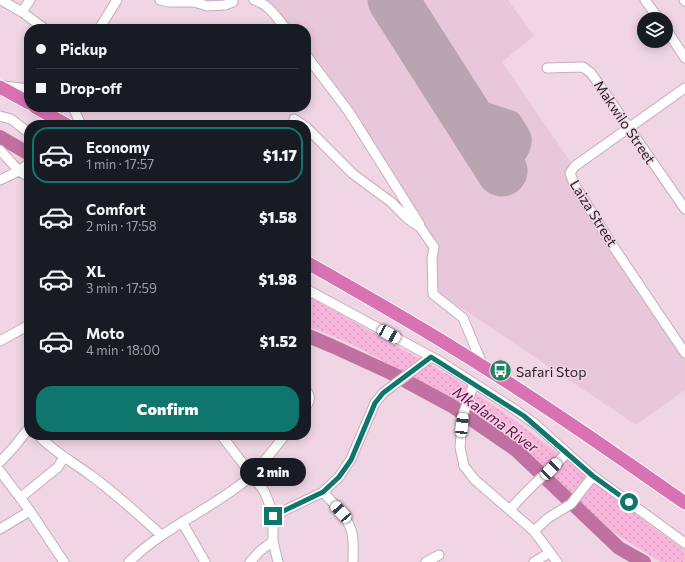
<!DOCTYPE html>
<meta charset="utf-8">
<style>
body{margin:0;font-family:Commissioner,sans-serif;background:#20242c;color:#f1f3f6;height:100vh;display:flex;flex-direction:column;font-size:15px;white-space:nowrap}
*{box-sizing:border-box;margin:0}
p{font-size:13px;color:#9ea1a6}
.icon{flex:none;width:22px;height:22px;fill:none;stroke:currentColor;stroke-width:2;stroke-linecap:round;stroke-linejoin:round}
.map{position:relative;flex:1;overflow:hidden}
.side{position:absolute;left:24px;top:120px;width:287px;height:320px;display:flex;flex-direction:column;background:#171b24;border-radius:16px;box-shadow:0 2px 10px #0003}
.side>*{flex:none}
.banner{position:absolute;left:24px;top:24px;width:287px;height:88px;border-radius:16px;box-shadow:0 2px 10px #0003;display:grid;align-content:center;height:88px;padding:0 12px;background:#171b24}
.fabs{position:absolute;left:637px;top:12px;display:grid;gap:8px}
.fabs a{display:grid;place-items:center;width:36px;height:36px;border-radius:50%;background:#171b24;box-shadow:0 2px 10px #0003;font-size:20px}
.end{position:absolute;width:18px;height:18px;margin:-9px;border:5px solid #0f766e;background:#fff;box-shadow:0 0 0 2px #fff}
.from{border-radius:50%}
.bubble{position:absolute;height:28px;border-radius:14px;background:#171b24;box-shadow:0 2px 10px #0003;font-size:13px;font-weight:800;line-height:28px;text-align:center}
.car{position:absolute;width:12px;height:24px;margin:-12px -6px;border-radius:5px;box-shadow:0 0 3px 1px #0007;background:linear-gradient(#fff 24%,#345 0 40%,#fff 0 76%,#345 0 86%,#fff 0)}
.banner b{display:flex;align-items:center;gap:14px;height:38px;font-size:15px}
.banner b+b{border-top:1px solid #363941}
.banner i{width:10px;height:10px;background:#f1f3f6}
ul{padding:7px 0 0;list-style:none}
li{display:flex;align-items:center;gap:12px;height:56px;margin:0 8px 6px;padding:0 4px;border:2px solid transparent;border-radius:16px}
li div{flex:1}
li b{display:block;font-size:15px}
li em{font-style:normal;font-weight:800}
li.current{border-color:#0f766e}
li>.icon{width:36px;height:36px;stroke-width:1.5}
.button{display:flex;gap:8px;margin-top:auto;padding:8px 12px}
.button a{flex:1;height:46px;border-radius:16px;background:#0f766e;color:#fff;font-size:16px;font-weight:800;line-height:46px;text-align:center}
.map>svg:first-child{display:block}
.built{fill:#e9c7da}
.grass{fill:url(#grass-dots)}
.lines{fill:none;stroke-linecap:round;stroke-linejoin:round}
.river{stroke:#c071a1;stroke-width:14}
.taxiway{stroke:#baa4b0;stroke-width:21}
.runway{stroke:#baa4b0;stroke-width:51}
.minor-casing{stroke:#c6adbb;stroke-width:11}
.highway-casing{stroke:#fff;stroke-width:15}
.minor{stroke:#fff;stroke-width:9}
.highway{stroke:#d872b2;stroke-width:13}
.route{stroke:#0f766e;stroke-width:5}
.labels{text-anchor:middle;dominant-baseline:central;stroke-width:3;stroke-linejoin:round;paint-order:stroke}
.street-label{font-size:14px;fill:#271d23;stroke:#f0d5e4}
.poi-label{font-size:14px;fill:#271d23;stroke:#f0d5e4;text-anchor:start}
.water-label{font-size:15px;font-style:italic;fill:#6c0850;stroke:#f0d5e4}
</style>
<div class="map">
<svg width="685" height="562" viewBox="0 0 685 562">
<defs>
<pattern id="grass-dots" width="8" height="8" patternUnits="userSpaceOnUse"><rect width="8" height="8" fill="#f8b5dc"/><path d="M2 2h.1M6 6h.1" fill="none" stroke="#d59bbc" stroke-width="1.8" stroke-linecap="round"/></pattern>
</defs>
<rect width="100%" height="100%" fill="#f0d5e4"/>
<path class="built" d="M266 0H508L534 36 502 62 570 161 567 181 685 360V390L636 425 436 291 438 249 347 104 306 51V29H289Z"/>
<path class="grass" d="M306 295 454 378 517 422 662 534 685 550V562H661L613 532 506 432 444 395 376 357 351 344 306 325Z"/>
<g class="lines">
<path class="river" d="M0 137 29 154
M306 335 332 346 391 373 452 406 516 450 619 548 644 562"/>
<path class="taxiway" d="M459 104 511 121C514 126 519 132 521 138 523 151 509 161 500 168"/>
<path class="runway" d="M393 0 502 171"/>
<defs>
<path id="minor" d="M1 0 22 12 45 29
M160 0 169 2H194L207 6 225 5 233 2
M254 0C269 4 276 17 286 29
M645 0 659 19
M684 0 685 1
M22 12 30 0
M99 29 117 0
M666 29 685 58
M306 55 349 112 420 225
M547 68 583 67 591 73 685 209
M3 86 29 89
M685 88 575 166 570 173 574 184 611 243 685 353
M73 107 81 125
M0 116 11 119 29 133
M294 119 303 125
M51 125 58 107
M306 127 353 174 391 202 408 219 420 227 434 247 432 259 433 294 463 318 483 366
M0 150 19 171 29 177
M0 180 19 171 29 163
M306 289 441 362 514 409 535 424 593 476 685 543
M0 341 29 325
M474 383 463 415 460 447 464 466 475 480 534 531 557 562
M306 390C311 397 310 400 306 407
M38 435C53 451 71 461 89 474 114 492 138 514 161 535
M221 435 264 491 269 503 273 516V541L278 562
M0 462 14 447 29 428
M0 471 30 511 64 562
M323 492C334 504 348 517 352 533 354 542 353 553 353 562
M20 498 58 467 64 457
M510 510C527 489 548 472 567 453
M273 516 323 492 339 477 351 459 375 403 383 393 431 357
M182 522 205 562
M0 529 30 511
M534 531 548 518 571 504 593 476
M129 562C163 528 208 511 245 481 260 469 273 450 285 435
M250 562 260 551 273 541
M426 562 439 555
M534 562 549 553"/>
<path id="highway" d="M0 87 29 103
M35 107 67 125
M306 262C359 292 412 322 463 354 539 401 612 452 685 503"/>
</defs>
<use href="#minor" class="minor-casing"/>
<use href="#highway" class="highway-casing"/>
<use href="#minor" class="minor"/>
<use href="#highway" class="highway"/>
</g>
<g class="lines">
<path class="route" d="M273 516 323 492 339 477 351 460 375 403 383 393 431 357 524 416 593 476 629 502"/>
</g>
<defs>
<symbol id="bus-disc" viewBox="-11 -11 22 22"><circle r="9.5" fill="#1f8560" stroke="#f0d5e4"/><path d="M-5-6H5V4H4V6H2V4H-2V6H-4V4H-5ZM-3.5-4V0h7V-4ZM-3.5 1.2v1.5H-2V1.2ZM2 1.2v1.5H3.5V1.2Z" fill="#fff"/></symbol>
</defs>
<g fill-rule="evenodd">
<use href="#bus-disc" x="488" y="358" width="25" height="25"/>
</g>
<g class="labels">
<g class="street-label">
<text transform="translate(625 122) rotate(56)">Makwilo Street</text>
<text transform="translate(594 213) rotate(58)">Laiza Street</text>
</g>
<g class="poi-label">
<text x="516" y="371">Safari Stop</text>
</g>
<g class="water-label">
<text transform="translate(496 419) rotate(36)">Mkalama River</text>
</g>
</g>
</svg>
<div class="fabs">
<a><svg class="icon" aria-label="layers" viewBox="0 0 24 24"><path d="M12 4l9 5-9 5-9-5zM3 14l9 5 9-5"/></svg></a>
</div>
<i class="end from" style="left:629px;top:502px"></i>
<i class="end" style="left:273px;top:516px"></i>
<div class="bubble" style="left:240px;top:458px;width:66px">2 min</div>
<i class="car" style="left:389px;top:334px;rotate:119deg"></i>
<i class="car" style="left:462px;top:425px;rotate:6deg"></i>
<i class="car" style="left:551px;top:469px;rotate:44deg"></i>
<i class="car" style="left:341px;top:512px;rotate:318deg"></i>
<div class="banner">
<b><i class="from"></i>Pickup</b>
<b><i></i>Drop-off</b>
</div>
<section class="side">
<ul>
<li class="current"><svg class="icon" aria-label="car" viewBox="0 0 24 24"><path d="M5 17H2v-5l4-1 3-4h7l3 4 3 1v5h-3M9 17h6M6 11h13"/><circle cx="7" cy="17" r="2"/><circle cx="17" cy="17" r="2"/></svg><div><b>Economy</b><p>1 min · 17:57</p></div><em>$1.17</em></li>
<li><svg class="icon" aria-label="car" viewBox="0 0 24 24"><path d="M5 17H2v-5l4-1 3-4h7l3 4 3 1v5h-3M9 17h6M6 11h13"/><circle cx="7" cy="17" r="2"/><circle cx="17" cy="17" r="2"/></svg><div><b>Comfort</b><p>2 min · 17:58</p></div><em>$1.58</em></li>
<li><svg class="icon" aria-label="car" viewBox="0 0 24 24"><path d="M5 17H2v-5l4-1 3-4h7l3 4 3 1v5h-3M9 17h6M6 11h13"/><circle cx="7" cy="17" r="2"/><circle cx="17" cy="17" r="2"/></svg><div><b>XL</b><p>3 min · 17:59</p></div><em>$1.98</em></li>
<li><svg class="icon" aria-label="car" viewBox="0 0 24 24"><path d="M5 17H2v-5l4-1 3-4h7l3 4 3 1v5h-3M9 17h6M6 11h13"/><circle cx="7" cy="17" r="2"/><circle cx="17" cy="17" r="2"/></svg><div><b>Moto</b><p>4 min · 18:00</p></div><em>$1.52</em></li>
</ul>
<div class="button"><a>Confirm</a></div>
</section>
</div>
